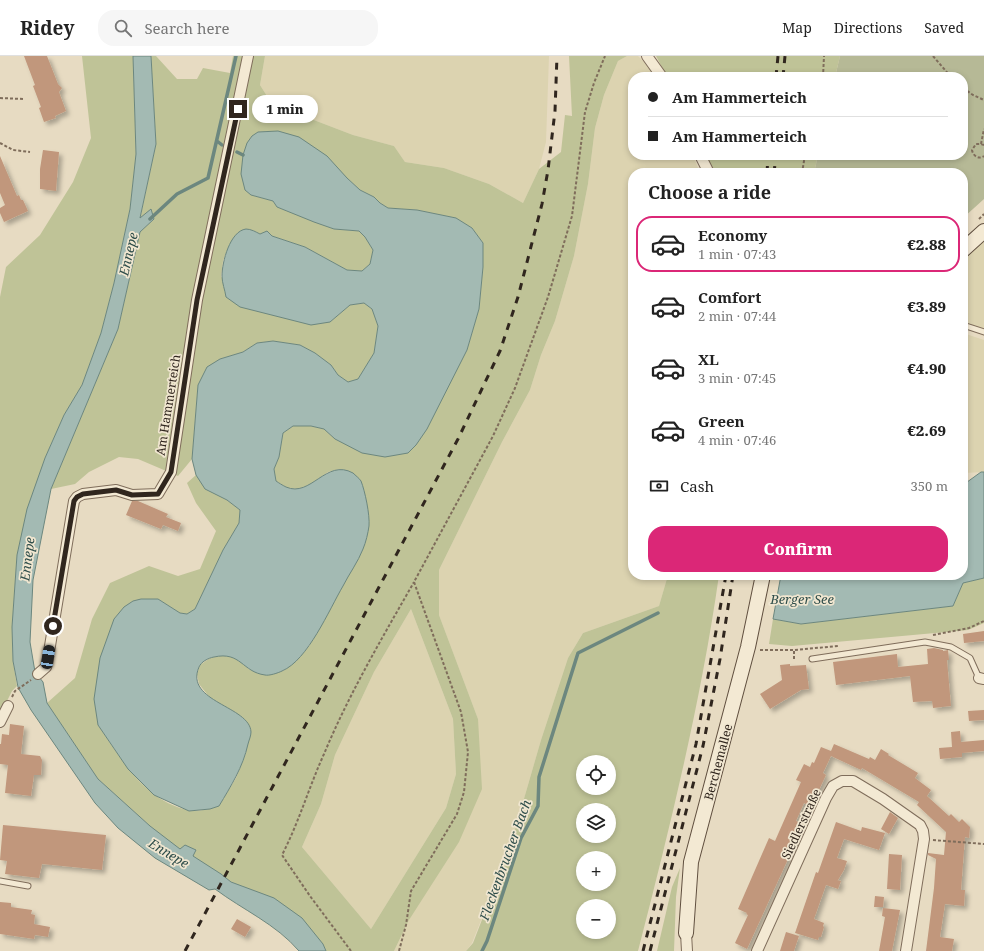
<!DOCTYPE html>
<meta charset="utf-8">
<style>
body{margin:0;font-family:"Noto Serif",serif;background:#f6f6f6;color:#222;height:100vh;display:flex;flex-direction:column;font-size:15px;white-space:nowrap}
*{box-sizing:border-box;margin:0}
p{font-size:13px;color:#767676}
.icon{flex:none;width:22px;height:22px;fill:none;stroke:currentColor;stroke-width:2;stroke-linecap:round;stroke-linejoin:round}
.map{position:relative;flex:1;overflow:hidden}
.sheet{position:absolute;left:628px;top:112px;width:340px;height:412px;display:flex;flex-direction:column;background:#fff;border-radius:16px;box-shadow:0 2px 6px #0003}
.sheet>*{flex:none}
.banner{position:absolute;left:628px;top:16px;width:340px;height:88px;border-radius:16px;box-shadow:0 2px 6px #0003;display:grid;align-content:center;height:88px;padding:0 20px;background:#fff}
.tools{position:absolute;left:576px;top:699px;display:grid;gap:8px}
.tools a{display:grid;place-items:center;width:40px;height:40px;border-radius:50%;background:#fff;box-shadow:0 2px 6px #0003;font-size:20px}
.end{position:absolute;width:18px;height:18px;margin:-9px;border:5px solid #30261e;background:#fff;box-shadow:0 0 0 2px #fff}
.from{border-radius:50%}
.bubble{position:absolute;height:28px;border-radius:14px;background:#fff;box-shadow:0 2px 6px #0003;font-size:13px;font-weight:800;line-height:28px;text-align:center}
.car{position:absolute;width:12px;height:24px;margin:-12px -6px;border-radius:5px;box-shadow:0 0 3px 1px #0007;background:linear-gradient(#222 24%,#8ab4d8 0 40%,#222 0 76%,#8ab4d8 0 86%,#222 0)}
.banner b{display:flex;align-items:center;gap:14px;height:38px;font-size:15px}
.banner b+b{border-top:1px solid #e0e0e0}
.banner i{width:10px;height:10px;background:#222}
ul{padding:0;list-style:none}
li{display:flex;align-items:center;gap:12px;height:56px;margin:0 8px 6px;padding:0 12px;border:2px solid transparent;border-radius:16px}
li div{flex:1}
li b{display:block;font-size:15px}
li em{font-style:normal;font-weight:800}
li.selected{border-color:#db2777}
li>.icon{width:36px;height:36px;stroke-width:1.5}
h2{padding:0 20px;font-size:18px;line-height:48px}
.pay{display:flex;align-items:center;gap:10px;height:44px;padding:0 20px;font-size:15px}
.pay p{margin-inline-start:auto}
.cta{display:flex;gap:8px;margin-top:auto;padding:8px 20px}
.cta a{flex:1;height:46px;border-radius:16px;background:#db2777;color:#fff;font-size:16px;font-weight:800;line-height:46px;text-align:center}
header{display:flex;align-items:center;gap:24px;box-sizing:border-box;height:56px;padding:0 20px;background:#fff;border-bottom:1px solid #e0e0e0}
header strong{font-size:19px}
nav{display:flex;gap:22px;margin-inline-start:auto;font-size:14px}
.search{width:280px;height:36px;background:#f6f6f6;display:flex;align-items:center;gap:10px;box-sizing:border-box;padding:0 14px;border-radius:16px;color:#767676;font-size:15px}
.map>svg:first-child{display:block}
.farmland{fill:#dcd3b0}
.green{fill:#bfc397;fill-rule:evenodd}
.cemetery{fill:#b6b996}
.water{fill:#a3bab3;stroke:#6c877f}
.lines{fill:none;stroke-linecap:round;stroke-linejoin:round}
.stream{stroke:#6c877f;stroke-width:3.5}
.building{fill:#c1977c;filter:url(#shadow)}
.lane-casing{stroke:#7f6d5b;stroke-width:7}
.street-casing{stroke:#7f6d5b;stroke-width:12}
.secondary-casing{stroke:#604f3f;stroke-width:16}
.path{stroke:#7f6d5b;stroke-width:2;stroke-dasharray:3 2;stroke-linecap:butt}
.lane{stroke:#f3e9d3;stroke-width:5}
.street{stroke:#f3e9d3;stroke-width:10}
.secondary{stroke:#f3e9d3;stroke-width:14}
.rail{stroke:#30261e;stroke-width:3;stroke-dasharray:7 7;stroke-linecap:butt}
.route{stroke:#30261e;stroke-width:5}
.labels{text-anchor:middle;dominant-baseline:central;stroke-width:3.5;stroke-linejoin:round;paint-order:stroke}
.street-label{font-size:12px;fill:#30261e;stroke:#f0e6d0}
.water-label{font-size:13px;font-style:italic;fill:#2f4e4b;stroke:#f0e6d0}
</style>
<header>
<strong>Ridey</strong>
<div class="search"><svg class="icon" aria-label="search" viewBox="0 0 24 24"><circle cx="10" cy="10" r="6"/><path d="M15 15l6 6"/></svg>Search here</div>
<nav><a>Map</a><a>Directions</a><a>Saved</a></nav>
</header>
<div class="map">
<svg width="984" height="895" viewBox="0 0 984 895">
<defs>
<filter id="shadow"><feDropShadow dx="3.5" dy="3.5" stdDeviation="2" flood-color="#0004"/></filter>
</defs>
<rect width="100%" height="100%" fill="#e7dbc2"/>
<path class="farmland" d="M265 0H549L546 86 539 113 523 147 489 128 444 112 405 106 394 90 353 79 272 48 260 29Z
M627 0H638L646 8 655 21H633V99H693L700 117H633V519H668L659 550 583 577 568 602 541 684 510 791 472 887 466 895H394L409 864 478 663 439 559V514L502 386 530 334 541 299 555 265 574 200 588 128 595 72 604 39 618 5Z
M984 183V274L963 268V202Z
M963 277 984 284V416L963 417Z
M411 553 453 663 456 718 446 752 371 873 302 791 321 748 335 699 374 616Z"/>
<path class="green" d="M82 0H133L136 98 130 153 114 227 101 277 82 329 64 359 45 402 17 499 12 571 13 605 17 630 12 635 2 655 0 654V241L6 211 40 179 73 126 91 82Z
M151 0H156L177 23H197L203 12 230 17 233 0H265L260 29 272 48 353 79 394 90 405 106 444 112 489 128 523 147 539 113 561 96 565 59 572 60 569 0H627L618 5 604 39 595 72 588 128 574 200 555 265 541 299 530 334 502 386 439 514V559L478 663 482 733 459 786 409 864 394 895H326L323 888 274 843 231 826 221 818 192 800 196 794 180 793 171 787 150 770 98 723 47 647 75 622 92 563 110 527 149 510 178 520 200 513 216 475 196 447 187 427 196 419 206 433 227 444 240 454 239 467 223 494 195 553 187 558 180 557 158 543 133 545 125 551 114 563 98 669C121 703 145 745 188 754 198 756 210 753 219 750L236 722 246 697 219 648 210 642 199 628 197 618 200 609 210 602 224 599 236 602 250 614 283 615 296 605 310 589 340 413 328 416 311 428 298 433 287 432 276 425 274 413 279 401 283 377 293 370H311L324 373 335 383 453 320 467 294 479 253 483 211V187L472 172 455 162 417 154 388 152 380 147 374 141 360 134 347 122 251 139 273 145 277 151 334 173 359 175 365 181 373 194 370 208 362 215 347 214 305 191 272 180 267 176 260 178 254 175 228 192 223 205 221 221 330 266 350 249 364 247 372 253 378 270 374 297 358 323 348 326 338 319 331 309 315 297 300 289 273 285 257 287 243 296 220 303 198 329 192 403 178 420 138 403 119 401 89 416 75 428 51 433 118 273 140 176 154 163H140L156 88ZM411 553 453 663 456 718 446 752 371 873 302 791 321 748 335 699 374 616Z
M656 0H840L835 21H667Z
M704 99H818L814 117H705Z
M668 519H719C701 646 670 771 638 895H466L473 887 510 791 541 684 568 602 583 577 659 550ZM583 706H609V732H583ZM583 754H609V780H583ZM583 802H609V828H583ZM583 850H609V876H583Z
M984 522V567L968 574 792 590 769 588 773 563 801 568 953 550 963 527Z
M680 812 676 841 674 895H657L672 831Z"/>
<path class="cemetery" d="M840 0H984V143L963 162V117H814L818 99H963V21H835Z"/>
<path class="water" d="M133 0H151L156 88 140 162 151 153 154 163 140 176 118 273 51 433 33 524 30 586 35 616 43 626 47 647 98 723 150 770 180 793 185 789 196 794 193 800 221 818 231 826 274 842 302 862 323 888 326 895H299C276 868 243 854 215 833L209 834 155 802 118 772 95 747 31 654 20 635 18 631 13 605 12 571 17 499 27 453 45 402 64 359 82 329 101 277 114 227 130 153 136 98Z
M278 75 299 81 327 100 347 122 360 134 374 141 380 147 388 152 417 154 456 162 472 172 483 187V211L479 253 467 294 427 373 416 389 408 397 385 401 362 397 335 383 324 373 311 370H293L283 377 279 401 274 413 276 425C279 427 282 429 286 431 311 442 326 402 353 417 355 419 360 423 361 425 365 435 370 459 369 470 368 477 366 486 363 493 358 506 349 518 343 530 329 554 308 604 282 615 278 617 269 620 265 619 242 616 241 595 214 601 208 602 201 606 199 611 184 646 250 650 251 676 251 680 249 684 248 688 243 711 231 730 219 750L210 753 189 755 154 739 128 713 98 669 94 643 100 602 114 563 124 551 133 545 141 543H158L180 557 187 558 195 553 223 494 239 467 240 454 227 444 205 433 196 419 192 403 198 329 207 311 220 303 243 296 257 287 273 285 300 289 315 297 331 309 338 319 348 326 358 323 374 297 378 270 372 253 364 247 350 249 330 266 311 269 240 251 226 241C225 234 222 227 222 220 222 206 230 175 246 173 251 173 256 176 260 178L267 175 272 180 305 191 347 214 362 215 370 208 373 194 365 181 359 175 334 173 314 166 277 151 273 145 251 139 245 134 241 118 243 99 247 87 252 80 258 76Z
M981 416H984V522L963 527 953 550 801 568 773 563 781 519H963V429Z"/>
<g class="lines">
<path class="stream" d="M217 85 222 89
M237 96 243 99
M150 163 177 138 208 122 236 0
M482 895 487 885 521 782 538 750 539 721 578 597 658 557"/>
</g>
<path class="building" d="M24 0H47L58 28 62 32 59 36 66 55 55 60 56 62 44 66 39 52 41 51 33 30 35 29Z
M43 94 59 96 56 135 40 133V113Z
M0 100 17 140 19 139 21 144H23L28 155 4 166 0 157V152L5 149 0 137Z
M132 445H138L168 458 166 461 181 467 178 475 163 469 161 473 126 459Z
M984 575V585L964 587 963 578Z
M934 592 943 594V595L948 594 949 604H947L951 650 933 652 932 645 913 646 910 620 836 629 833 606 897 598 898 611 928 608 927 593Z
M790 608V610L806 609 809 633 801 634 770 653 760 638 782 624 780 609Z
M984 654V664L969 665 968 655Z
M10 668 24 670 21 698 40 700 42 704 41 719H34L31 740 5 737 8 709 0 708V688H1L2 678 9 679Z
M960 675 961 686 984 684V695L962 697V701L940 703 939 692 952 691 951 676Z
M834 688 869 703 870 701 875 704 881 693 889 698 888 699 918 717 915 722 931 734 927 740 949 760 951 758 959 766 962 763 970 771 969 782 965 781 961 834H965L964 850 945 848 940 881 954 883 952 895H926L934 832 936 803 928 799V797L944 799 946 776 917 749 919 746 862 712 861 714 831 700 823 717 826 719 811 751 804 747 796 765 804 768 747 893 735 887 748 859 746 858 747 857 738 853 769 782 775 785 786 760 801 726 796 724 804 708 810 711 812 706 814 707 821 691 831 695Z
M890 756 898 762 889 778 881 773Z
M836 766 861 775 862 771 885 777 879 794 844 783 837 802 847 805 844 814 838 824H837L841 825 838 833 826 829 814 863 824 867 823 870 824 871 821 881H819L818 884 795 877 816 816 818 817Z
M3 769 106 779 102 814 42 808 39 822 5 818 7 805 0 804Z
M889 798 902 799 900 834 887 833Z
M875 840 884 841 883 851H874Z
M0 846 11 847V851L32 854 31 858 35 859 34 868 50 871 48 881 35 879 34 883 0 878Z
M883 852 900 854 892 895H879L885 861 882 860Z
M237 863 251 871 245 881 231 873Z
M786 876 799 880 794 895H780Z"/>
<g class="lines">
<defs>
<path id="lane" d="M963 269 984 276
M812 603 925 586 951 591 970 602 979 622
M0 825 28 830"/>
<path id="street" d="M647 0 662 21
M700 99 709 117
M38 618 46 611 47 608 74 445 77 441 83 438 116 434 132 439 158 438 171 416 197 244 248 0
M979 622 984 623
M0 666 8 650
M686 877 687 895
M757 895 826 742 833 730 842 725H853L883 743 920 769 923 775 924 783 906 895"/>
<path id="secondary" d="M963 194 984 175
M686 877 691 806 748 591 763 519"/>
</defs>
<use href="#lane" class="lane-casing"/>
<use href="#street" class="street-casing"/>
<use href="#secondary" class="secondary-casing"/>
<path class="path" d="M933 0 951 21
M823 21 824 0
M963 32 973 39 984 44
M0 42 23 43
M0 87 13 94 30 96
M981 88 984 73
M984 89 981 88H976L972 94C973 100 979 104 984 100
M802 117 805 99
M979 163 984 158
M933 579 969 572 984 565
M760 594H794L838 590
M794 595V605
M12 641 15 635 31 624
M933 784 984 788
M351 895 310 840 282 799C299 766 309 731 324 698 349 638 382 582 414 526
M399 895 406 869 411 835 457 758 464 736 468 696 461 656 414 526 493 380 515 332 548 241 572 160 585 56 594 27 605 0"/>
<use href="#lane" class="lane"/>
<use href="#street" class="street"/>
<use href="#secondary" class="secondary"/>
<path class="rail" d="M776 21 778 0
M783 21 785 0
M767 117 768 99
M774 117 776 99
M185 895 458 383 500 295 518 241 542 148 548 114 555 55 557 0
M643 895 696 688 726 519
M650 895 703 690 720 603 733 519"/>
</g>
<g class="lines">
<path class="route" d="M53 570 74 445 77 441 83 438 116 434 132 439 158 438 171 416 197 244 238 53"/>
</g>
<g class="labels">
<g class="street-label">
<text transform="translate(168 349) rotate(-81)">Am Hammerteich</text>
<text transform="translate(718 706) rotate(-75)">Berchemallee</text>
<text transform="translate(801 768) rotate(-65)">Siedlerstraße</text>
</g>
<g class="water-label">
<text transform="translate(128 198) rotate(-77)">Ennepe</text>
<text transform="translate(27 503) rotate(-83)">Ennepe</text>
<text x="802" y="543">Berger See</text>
<text transform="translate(169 797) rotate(31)">Ennepe</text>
<text transform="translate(505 804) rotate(-70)">Fleckenbrucher Bach</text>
</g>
</g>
</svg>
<div class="tools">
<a><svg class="icon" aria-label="locate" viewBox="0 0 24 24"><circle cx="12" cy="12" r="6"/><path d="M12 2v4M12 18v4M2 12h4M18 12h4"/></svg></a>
<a><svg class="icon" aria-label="layers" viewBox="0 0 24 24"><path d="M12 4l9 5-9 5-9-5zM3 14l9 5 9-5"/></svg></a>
<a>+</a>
<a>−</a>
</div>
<i class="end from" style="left:53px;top:570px"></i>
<i class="end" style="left:238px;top:53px"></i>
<div class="bubble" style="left:252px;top:39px;width:66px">1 min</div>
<i class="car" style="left:48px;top:601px;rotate:9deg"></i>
<div class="banner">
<b><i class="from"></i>Am Hammerteich</b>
<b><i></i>Am Hammerteich</b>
</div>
<section class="sheet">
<h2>Choose a ride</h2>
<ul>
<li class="selected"><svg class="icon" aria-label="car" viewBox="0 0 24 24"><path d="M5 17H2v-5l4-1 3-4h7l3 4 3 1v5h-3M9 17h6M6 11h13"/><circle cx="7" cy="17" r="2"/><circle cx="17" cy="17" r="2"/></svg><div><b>Economy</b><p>1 min · 07:43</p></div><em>€2.88</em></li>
<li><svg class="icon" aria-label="car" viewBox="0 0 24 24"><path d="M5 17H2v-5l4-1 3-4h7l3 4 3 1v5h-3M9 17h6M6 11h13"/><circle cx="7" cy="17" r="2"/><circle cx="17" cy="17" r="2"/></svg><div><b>Comfort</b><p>2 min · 07:44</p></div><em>€3.89</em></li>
<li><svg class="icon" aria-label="car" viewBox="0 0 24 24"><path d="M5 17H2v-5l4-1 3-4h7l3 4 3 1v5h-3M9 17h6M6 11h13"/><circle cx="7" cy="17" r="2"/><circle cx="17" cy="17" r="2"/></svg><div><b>XL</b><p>3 min · 07:45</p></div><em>€4.90</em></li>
<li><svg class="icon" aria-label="car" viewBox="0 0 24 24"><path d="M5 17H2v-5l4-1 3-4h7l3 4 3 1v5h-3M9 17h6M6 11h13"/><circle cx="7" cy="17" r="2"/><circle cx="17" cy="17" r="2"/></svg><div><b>Green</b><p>4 min · 07:46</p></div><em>€2.69</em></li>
</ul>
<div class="pay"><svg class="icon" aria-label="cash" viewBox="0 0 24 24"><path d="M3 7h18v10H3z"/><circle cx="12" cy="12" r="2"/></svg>Cash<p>350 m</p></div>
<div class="cta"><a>Confirm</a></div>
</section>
</div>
